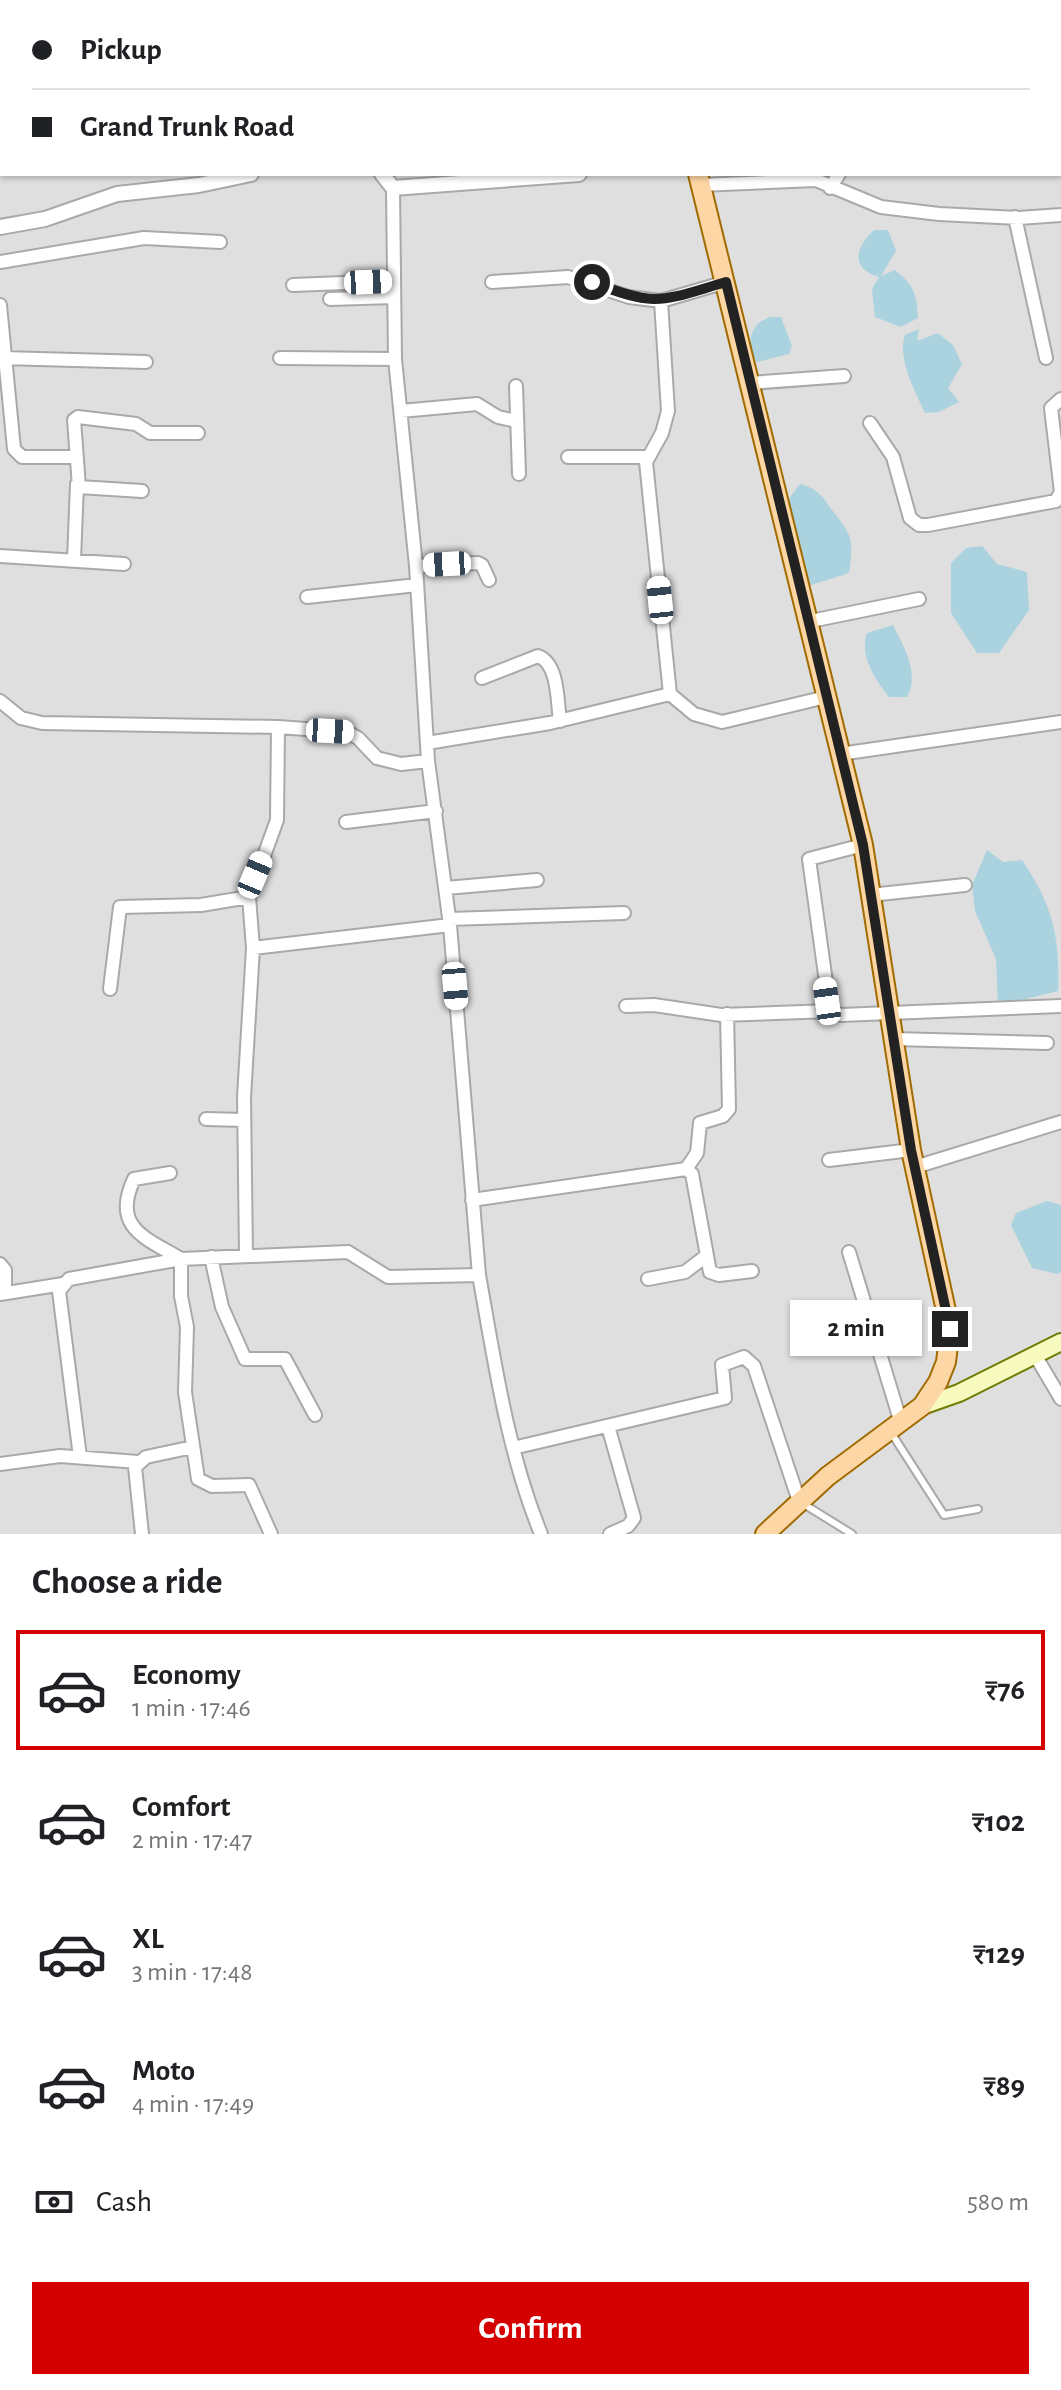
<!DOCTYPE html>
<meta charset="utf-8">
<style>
body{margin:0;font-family:"Alegreya Sans",sans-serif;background:#f2f2f2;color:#202124;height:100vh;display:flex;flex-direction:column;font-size:30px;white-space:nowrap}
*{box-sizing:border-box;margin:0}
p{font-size:26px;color:#757577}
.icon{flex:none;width:44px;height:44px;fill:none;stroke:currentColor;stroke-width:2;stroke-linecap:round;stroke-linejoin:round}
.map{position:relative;height:1534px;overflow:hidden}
.side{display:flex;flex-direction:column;background:#fff;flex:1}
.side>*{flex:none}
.guide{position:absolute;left:0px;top:0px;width:1062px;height:176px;box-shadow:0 2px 6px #0004;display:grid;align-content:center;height:176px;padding:0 32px;background:#fff}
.end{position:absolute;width:36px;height:36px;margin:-18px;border:10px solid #222;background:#fff;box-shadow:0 0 0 4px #fff}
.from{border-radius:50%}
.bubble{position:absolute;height:56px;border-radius:0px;background:#fff;box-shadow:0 2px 6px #0004;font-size:26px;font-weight:700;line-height:56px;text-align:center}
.car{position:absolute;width:24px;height:48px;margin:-24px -12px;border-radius:10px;box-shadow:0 0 6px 2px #0007;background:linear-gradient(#fff 24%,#345 0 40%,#fff 0 76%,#345 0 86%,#fff 0)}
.guide b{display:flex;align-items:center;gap:28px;height:76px;font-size:30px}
.guide b+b{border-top:2px solid #e0e0e0}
.guide i{width:20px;height:20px;background:#202124}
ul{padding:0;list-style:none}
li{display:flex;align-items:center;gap:24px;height:120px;margin:0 16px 12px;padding:0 16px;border:4px solid transparent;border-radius:0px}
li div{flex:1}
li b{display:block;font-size:30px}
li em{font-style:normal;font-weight:700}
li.selected{border-color:#d40000}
li>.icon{width:72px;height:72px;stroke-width:1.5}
h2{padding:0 32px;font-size:36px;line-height:96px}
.pay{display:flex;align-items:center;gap:20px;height:88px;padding:0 32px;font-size:30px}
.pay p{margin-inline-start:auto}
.primary-button{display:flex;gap:16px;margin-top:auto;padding:16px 32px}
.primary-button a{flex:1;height:92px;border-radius:0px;background:#d40000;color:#fff;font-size:32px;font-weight:700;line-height:92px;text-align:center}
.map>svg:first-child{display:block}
.residential{fill:#e0dfdf;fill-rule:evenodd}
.water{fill:#aad3df}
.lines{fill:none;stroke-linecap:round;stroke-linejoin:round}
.service-casing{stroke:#a9a9a9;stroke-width:10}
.minor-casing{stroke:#a9a9a9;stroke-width:16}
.tertiary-casing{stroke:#a9a9a9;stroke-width:18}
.secondary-casing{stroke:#707d05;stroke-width:20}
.primary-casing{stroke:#a06b00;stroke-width:22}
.service{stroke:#fff;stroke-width:6}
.minor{stroke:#fff;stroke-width:12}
.tertiary{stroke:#fff;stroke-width:14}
.secondary{stroke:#f7fabf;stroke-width:16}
.primary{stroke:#fcd6a4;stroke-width:18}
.route{stroke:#222;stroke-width:10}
</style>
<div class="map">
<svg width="1061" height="1534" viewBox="0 0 1061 1534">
<rect width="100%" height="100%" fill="#f2efe9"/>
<path class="residential" d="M0 0H1061V1534H0ZM2 2H1060V174H2Z"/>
<path class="water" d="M874 230H888L896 251 881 276 895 270C914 285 917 294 918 318L901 327 875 317 872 289 879 277C850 268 855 248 874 230Z
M770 317H781L792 346 789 354 757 362 749 351C751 333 752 324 770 317Z
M919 329 917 341 938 333 953 345 962 364 948 388 959 402 939 412 925 413C915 391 897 359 905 335Z
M800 484C822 490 823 499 836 515 854 538 853 543 849 573L808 586 787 501Z
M982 546 997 564 1027 572 1029 610 999 653H977L951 613V563L966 548Z
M893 625C904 647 920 674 907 697H889C875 679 859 656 867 633Z
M987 850 1003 862 1022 860C1053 906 1060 936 1058 991L998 1006 996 959 975 911 972 885Z
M1047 1201 1061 1205V1272L1057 1274 1032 1268 1011 1225 1016 1213Z"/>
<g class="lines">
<defs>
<path id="service" d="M35 2V0
M892 1434 944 1515 978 1509
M802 1503 852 1534"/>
<path id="minor" d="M195 0V2
M288 2V0
M943 2V0
M1060 14H1061
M701 185 816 180 881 207 939 214 1019 218 1061 215
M830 188 839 174
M1015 217 1046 358
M0 262 144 238 220 242
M492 282 568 277 629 297 661 301 726 282
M293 285 394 281
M330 299 394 297
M661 301 668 411 662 433 646 462 670 694 694 714 722 722 826 697
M0 305 14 449 22 457H75
M3 358 146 362
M280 358 395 359
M750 383 844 376
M516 386 519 474
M401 411 477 404 498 417 516 421
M870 423 893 457 910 518 919 525H928L1056 501 1061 492 1051 408 1061 399
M568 457H648
M142 491 79 487 74 420 78 417 136 424 150 433H198
M0 556 124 564
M74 560 77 484
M416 566 478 563 482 565 489 580
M307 597 417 585
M806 622 919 599
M482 678 538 656C559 664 557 701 560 721
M0 701 21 718 42 723 278 727 347 732 358 738 377 758 401 764 428 761
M427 743 550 723 670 694
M840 754 1061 722
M346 822 436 811
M446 888 537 880
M870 895 965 885
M449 919 624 913
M253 948 450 925
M110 989 120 907 201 905 249 897
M626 1006 654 1005 721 1015 830 1011 841 1015 1061 1006
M830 1011 809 859 863 845
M893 1039 1047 1043
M206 1119 244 1120
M829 1160 911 1150
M915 1167 1061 1122
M686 1169 697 1153 700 1123 723 1116 729 1109 727 1014
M170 1173 134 1179C111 1228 146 1238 181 1259V1296L187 1327 185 1392 198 1479 212 1486 249 1485 271 1534
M472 1200 686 1169 692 1174 710 1272 719 1275 752 1271
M849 1252 901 1423
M246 1255 244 1097 253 948 249 897 277 820 278 727
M211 1257 222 1307 245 1359H285L315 1415
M0 1264 5 1270V1291
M479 1275C495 1364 507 1450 541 1534
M648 1279 685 1272 706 1256
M0 1294 63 1284
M1035 1355 1061 1399
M608 1426 634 1518 628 1526 610 1534
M513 1448 725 1398 722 1365 744 1357 754 1366 799 1501
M80 1457 59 1291 69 1279 181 1259 348 1252 388 1277 479 1275 450 925 428 761 416 566 395 359 393 188
M0 1464 60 1456 138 1462
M142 1534 135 1467 146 1457 193 1447"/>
<path id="tertiary" d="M382 174 393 188 579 174
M0 227 45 219 117 194 199 185 251 174"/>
<path id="secondary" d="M922 1406 959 1393 1061 1342"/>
<path id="primary" d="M649 0 650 2
M698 174 863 845 911 1150 950 1329 946 1362 938 1382 922 1406 828 1476 765 1534"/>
</defs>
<use href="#service" class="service-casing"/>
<use href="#minor" class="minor-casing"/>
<use href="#tertiary" class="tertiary-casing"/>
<use href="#secondary" class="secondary-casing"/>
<use href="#primary" class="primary-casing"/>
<use href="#service" class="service"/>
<use href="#minor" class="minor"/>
<use href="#tertiary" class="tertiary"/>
<use href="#secondary" class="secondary"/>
<use href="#primary" class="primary"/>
</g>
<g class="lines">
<path class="route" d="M592 282C657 308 661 301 726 282L863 845 911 1150 950 1329"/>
</g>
</svg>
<i class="end from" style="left:592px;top:282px"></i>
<i class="end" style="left:950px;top:1329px"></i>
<div class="bubble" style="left:790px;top:1300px;width:132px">2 min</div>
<i class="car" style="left:368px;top:282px;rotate:88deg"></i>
<i class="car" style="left:447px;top:564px;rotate:267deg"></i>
<i class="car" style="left:660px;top:600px;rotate:354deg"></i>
<i class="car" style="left:330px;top:731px;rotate:93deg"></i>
<i class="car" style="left:255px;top:875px;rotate:23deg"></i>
<i class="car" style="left:455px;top:986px;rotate:175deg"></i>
<i class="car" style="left:827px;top:1001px;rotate:352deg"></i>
<div class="guide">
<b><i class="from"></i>Pickup</b>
<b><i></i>Grand Trunk Road</b>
</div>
</div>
<section class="side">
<h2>Choose a ride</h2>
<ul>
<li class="selected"><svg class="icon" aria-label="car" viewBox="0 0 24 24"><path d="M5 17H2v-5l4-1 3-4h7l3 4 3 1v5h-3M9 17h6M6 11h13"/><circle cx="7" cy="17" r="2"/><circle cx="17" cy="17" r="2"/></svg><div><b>Economy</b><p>1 min · 17:46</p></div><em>₹76</em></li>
<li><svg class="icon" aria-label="car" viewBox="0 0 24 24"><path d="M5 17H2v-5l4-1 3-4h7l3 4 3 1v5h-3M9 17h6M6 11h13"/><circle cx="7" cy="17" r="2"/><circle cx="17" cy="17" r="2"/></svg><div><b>Comfort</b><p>2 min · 17:47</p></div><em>₹102</em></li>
<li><svg class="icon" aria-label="car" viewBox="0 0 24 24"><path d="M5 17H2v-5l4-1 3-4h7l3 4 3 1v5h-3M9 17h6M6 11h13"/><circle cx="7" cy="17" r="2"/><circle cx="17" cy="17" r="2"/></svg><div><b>XL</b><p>3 min · 17:48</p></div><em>₹129</em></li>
<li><svg class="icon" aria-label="car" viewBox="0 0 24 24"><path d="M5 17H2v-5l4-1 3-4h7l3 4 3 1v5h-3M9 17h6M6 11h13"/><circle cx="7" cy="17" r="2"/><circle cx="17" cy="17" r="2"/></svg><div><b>Moto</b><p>4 min · 17:49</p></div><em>₹89</em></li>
</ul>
<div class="pay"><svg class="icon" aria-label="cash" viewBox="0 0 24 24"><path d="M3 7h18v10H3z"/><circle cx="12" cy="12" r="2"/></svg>Cash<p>580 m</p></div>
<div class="primary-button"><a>Confirm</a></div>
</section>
